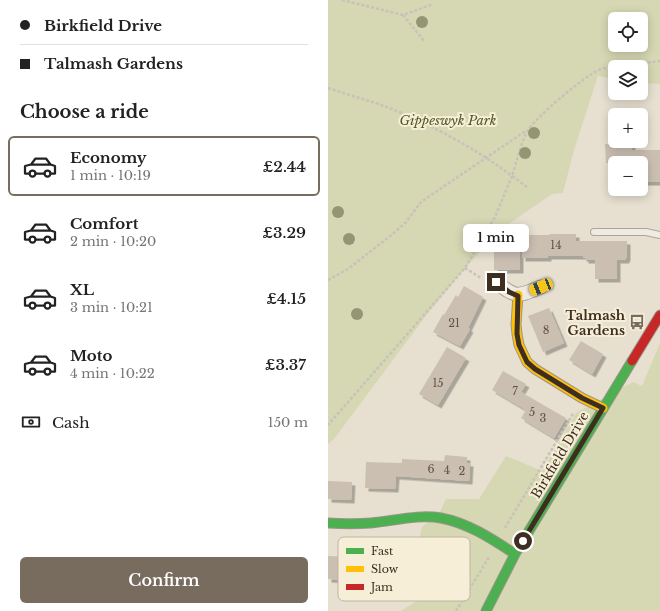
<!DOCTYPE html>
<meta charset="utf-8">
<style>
body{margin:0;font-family:"Libre Baskerville",serif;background:#f6f6f6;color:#222;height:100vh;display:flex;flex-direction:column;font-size:15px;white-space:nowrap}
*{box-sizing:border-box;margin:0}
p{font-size:13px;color:#767676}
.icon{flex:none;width:22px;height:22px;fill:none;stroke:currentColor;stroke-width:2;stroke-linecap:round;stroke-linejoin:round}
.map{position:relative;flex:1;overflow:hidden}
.drawer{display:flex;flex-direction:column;background:#fff;width:328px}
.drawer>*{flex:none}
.banner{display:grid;align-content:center;height:88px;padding:0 20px;background:#fff}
.buttons{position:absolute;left:280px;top:12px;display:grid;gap:8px}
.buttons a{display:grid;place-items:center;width:40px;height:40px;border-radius:6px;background:#fff;box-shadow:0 2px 10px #0003;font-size:20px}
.end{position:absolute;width:18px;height:18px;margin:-9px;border:5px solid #3d2e20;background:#fff;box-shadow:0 0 0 2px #fff}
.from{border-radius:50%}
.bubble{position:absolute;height:28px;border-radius:6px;background:#fff;box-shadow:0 2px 10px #0003;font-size:13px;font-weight:600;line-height:28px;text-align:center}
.car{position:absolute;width:12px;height:24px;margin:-12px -6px;border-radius:5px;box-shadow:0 0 3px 1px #0007;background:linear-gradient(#f5c518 24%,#345 0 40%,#f5c518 0 76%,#345 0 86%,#f5c518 0)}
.banner b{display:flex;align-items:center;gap:14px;height:38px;font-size:15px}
.banner b+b{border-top:1px solid #e0e0e0}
.banner i{width:10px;height:10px;background:#222}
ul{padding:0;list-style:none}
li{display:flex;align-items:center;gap:12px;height:60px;margin:0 8px 6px;padding:0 12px;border:2px solid transparent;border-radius:6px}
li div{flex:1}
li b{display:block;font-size:15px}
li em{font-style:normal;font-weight:600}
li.active{border-color:#786c5e}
li>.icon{width:36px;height:36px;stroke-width:1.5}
h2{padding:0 20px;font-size:18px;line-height:48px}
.pay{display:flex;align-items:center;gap:10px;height:44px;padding:0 20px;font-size:15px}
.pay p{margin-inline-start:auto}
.cta{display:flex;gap:8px;margin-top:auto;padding:8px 20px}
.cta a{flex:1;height:46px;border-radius:6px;background:#786c5e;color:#fff;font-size:16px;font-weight:600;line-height:46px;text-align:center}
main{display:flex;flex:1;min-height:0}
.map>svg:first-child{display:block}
.green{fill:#d6d7b3;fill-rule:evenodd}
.building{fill:#cbbfb2;filter:url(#shadow)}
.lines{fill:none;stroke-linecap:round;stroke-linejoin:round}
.lane-casing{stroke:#ada599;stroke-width:8}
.street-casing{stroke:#ada599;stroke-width:15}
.fast-casing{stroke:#9c958a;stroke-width:11}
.slow-casing{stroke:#9c958a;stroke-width:11}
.jam-casing{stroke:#9c958a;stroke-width:11}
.path{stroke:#c8c2b9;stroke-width:2.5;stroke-dasharray:3 2;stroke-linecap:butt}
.lane{stroke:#efebe3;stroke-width:6}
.street{stroke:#efebe3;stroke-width:13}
.fast{stroke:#4caf50;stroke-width:9}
.slow{stroke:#ffc107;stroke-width:9}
.jam{stroke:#c62828;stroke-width:9}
.tree{fill:#929673}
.route{stroke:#3d2e20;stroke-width:5}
.labels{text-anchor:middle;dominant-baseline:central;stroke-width:4;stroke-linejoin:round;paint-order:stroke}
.number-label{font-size:11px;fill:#605244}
.park-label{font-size:13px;font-style:italic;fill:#4d5a26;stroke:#f7eed8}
.poi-label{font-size:13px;font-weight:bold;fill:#3d2e20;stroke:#f7eed8;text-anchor:end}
.street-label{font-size:13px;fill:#3d2e20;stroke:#f7eed8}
.key{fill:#f7eed8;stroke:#bfb4a1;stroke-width:1}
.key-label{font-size:11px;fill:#3d2e20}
</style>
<main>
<section class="drawer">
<div class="banner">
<b><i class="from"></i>Birkfield Drive</b>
<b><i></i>Talmash Gardens</b>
</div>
<h2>Choose a ride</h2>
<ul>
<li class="active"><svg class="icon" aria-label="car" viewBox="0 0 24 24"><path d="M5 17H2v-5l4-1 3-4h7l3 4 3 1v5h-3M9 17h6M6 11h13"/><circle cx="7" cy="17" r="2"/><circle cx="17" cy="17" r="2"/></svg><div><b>Economy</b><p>1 min · 10:19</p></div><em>£2.44</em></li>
<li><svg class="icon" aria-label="car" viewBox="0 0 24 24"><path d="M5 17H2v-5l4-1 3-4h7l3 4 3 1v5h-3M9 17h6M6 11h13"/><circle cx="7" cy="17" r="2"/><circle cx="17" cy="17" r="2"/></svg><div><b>Comfort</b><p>2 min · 10:20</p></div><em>£3.29</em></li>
<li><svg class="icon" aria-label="car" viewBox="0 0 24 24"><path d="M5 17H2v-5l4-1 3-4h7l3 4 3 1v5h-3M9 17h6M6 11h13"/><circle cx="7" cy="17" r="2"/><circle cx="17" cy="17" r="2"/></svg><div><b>XL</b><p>3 min · 10:21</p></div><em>£4.15</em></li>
<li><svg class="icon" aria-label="car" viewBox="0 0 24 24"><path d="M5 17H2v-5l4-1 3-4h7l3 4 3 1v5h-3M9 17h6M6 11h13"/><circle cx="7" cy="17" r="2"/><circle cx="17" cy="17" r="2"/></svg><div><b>Moto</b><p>4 min · 10:22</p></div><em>£3.37</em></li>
</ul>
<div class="pay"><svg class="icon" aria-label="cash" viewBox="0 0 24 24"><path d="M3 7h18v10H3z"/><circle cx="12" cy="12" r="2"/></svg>Cash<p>150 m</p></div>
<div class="cta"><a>Confirm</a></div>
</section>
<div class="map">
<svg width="332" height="611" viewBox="0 0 332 611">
<defs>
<filter id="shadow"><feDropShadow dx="3.5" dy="3.5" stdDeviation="0" flood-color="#0004"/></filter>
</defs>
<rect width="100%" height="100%" fill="#e7e0d1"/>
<path class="green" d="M0 0H332V84L313 83V67H287V79L270 76 246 150 235 193 224 194 172 230 137 268 97 317 6 439 0 444ZM287 19H313V45H287Z
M332 343V611H73L98 595 118 551 90 543 94 527 113 510 118 499H151L178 456 214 471 248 413 305 382 314 386Z"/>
<path class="building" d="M284 142H302V144H304V150H332V182H315V180H313V163H278L277 144H284Z
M222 234H248V241H299V258H298V260H289V279H267V260H257V258H255V256H220V258H194V235H221Z
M166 247 192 248V270H166Z
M136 286 155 297 140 328 142 329 132 346 105 332 115 314 116 315 128 295 130 297Z
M221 308 236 343 215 352 200 316Z
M253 341 275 354 264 374 241 360Z
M119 347 138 358 110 405 91 394Z
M175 371 198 384 193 392 238 418 226 438 193 418 198 410 164 390Z
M117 455 139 457V463H142L141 481 68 476 67 489 37 488 38 462 74 463V459L116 461Z
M0 481 24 482 23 500 0 499Z
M72 555 73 571H71V579L50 580V582L0 579V556L27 557V559Z"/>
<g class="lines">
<defs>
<path id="lane" d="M266 232H318L332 235"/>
<path id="street" d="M167 282C190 298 188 297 213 287"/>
<path id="fast" d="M0 523C14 524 29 524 43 523 66 521 90 514 113 518 140 523 164 539 187 554
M158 611 187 554 304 361"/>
<path id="slow" d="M190 295 188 324 189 334 191 345 199 362 207 369 254 398 275 408"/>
<path id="jam" d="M304 361 332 315"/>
</defs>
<use href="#lane" class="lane-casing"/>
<use href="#street" class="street-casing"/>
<use href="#fast" class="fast-casing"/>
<use href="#slow" class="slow-casing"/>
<use href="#jam" class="jam-casing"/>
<path class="path" d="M14 0 75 15 105 4
M75 15 96 41
M0 88C21 95 43 101 64 109 106 126 148 149 184 176L167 217 137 268 0 425
M199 187 184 176C189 161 192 145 199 132 205 119 258 75 271 70 290 63 312 64 332 61
M137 268 153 278
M0 280 20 269 66 233 78 222 93 202 199 130
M177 528 246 412
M128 611 161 557"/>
<use href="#lane" class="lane"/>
<use href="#street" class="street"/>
<use href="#fast" class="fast"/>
<use href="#slow" class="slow"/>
<use href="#jam" class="jam"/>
</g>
<g class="tree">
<circle cx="94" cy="22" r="6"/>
<circle cx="206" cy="133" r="6"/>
<circle cx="197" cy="153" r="6"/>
<circle cx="10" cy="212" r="6"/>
<circle cx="21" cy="239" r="6"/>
<circle cx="29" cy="314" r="6"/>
</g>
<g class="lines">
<path class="route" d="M168 282 181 292 190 296 189 334 191 345 199 362 207 369 254 398 275 408 195 541"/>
</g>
<defs>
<symbol id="bus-bare" viewBox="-9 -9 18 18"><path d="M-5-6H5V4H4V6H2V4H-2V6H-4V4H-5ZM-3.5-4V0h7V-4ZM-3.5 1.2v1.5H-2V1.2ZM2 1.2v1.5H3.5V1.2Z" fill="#786c5e" stroke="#f7eed8" stroke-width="2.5" paint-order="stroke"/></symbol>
</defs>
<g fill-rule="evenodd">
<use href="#bus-bare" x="298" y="311" width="22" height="22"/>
</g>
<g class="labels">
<g class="number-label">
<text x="228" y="245">14</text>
<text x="126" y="323">21</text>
<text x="218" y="330">8</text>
<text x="110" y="383">15</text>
<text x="187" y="391">7</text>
<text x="204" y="412">5</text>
<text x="215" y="418">3</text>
<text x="103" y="469">6</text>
<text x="119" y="470">4</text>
<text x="134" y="471">2</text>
</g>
<g class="park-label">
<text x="120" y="120">Gippeswyk Park</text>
</g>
<g class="poi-label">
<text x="297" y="315">Talmash<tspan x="297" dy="15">Gardens</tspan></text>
</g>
<g class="street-label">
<text transform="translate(232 455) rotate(-59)">Birkfield Drive</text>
</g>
</g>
<rect x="10" y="537" width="132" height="64" rx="6" class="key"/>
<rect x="18" y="548" width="18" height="6" fill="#4caf50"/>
<rect x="18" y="566" width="18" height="6" fill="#ffc107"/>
<rect x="18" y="584" width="18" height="6" fill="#c62828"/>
<g class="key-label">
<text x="43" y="555">Fast</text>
<text x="43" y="573">Slow</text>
<text x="43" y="591">Jam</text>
</g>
</svg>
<div class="buttons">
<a><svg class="icon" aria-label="locate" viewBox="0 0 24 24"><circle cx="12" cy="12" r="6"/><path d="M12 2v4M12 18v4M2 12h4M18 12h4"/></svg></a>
<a><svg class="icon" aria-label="layers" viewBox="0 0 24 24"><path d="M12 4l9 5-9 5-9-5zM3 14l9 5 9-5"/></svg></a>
<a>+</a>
<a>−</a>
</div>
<i class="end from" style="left:195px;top:541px"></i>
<i class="end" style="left:168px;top:282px"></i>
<div class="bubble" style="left:135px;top:224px;width:66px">1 min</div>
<i class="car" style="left:213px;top:287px;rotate:248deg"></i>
</div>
</main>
